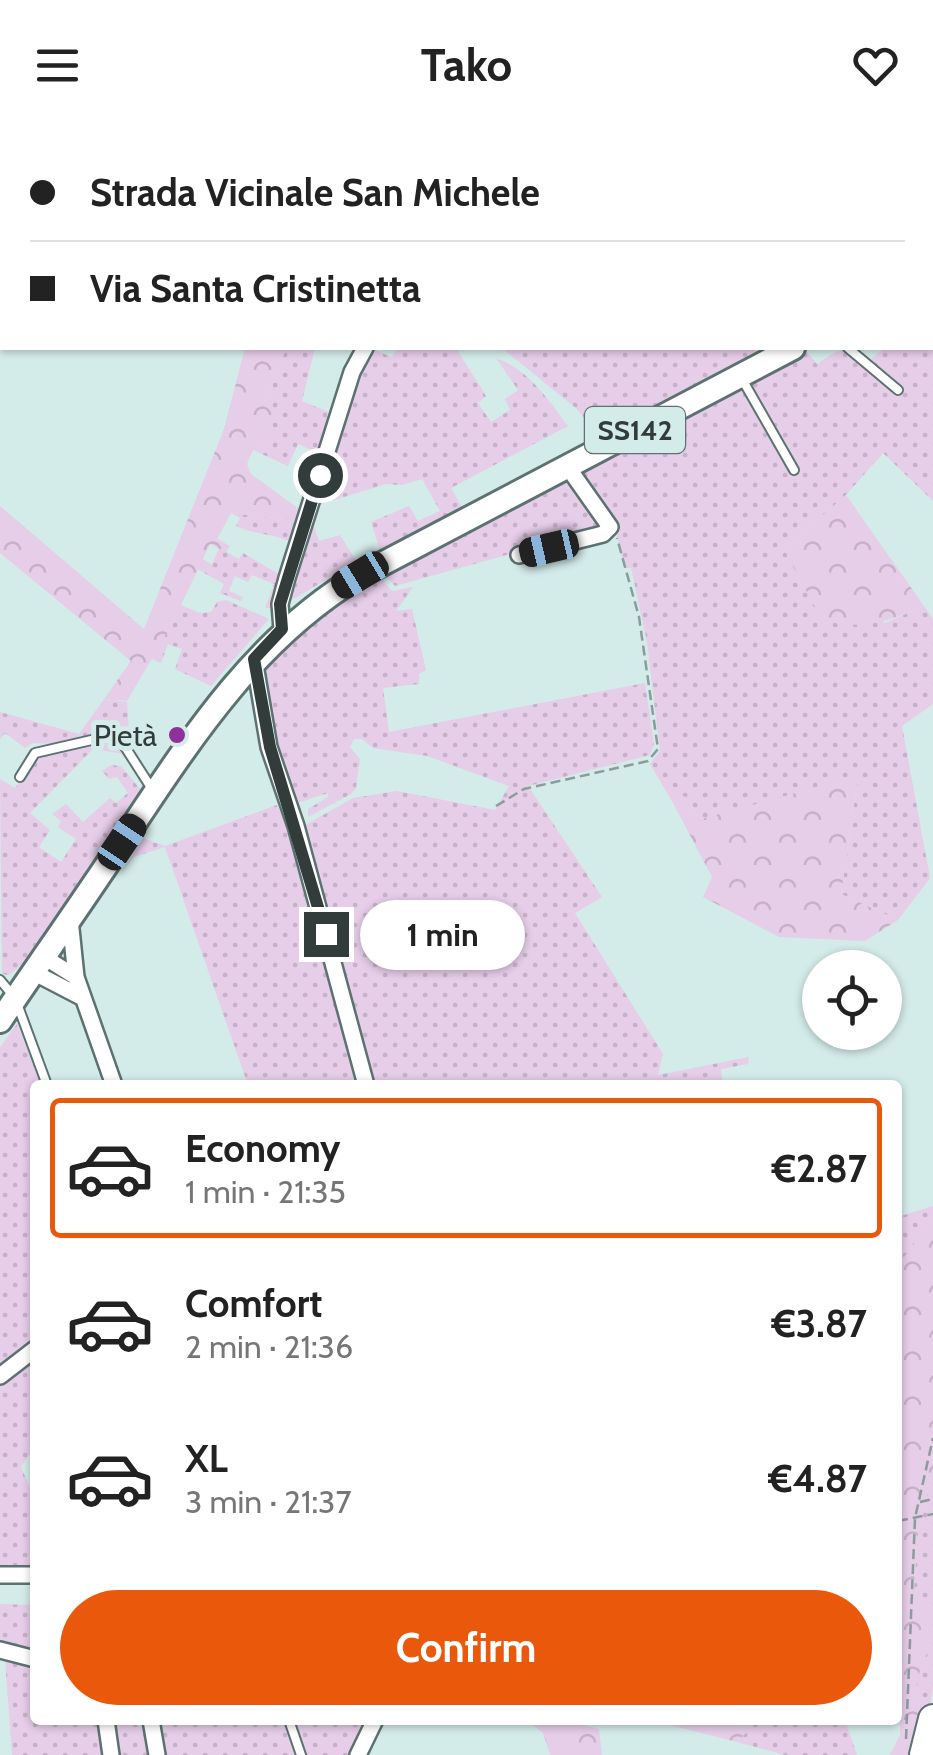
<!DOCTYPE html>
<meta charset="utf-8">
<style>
body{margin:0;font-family:Cabin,sans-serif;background:#f2f2f2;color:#222;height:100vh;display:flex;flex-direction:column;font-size:38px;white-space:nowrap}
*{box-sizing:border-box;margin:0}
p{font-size:32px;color:#767676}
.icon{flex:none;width:55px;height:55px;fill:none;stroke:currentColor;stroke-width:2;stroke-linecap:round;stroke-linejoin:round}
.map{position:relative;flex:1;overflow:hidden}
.details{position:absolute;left:30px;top:950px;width:872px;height:645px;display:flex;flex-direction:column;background:#fff;border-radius:10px;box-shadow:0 2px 8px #0004}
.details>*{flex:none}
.hud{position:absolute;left:0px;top:0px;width:935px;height:220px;box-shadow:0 2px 8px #0004;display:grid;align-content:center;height:220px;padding:0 30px;background:#fff}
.buttons{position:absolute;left:802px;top:820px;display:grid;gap:20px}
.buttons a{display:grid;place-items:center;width:100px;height:100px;border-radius:50%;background:#fff;box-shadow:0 2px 8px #0004;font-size:50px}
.end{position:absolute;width:45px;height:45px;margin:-22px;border:12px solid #323c3b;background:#fff;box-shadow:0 0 0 5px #fff}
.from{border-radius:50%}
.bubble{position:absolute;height:70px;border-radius:35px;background:#fff;box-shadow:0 2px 8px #0004;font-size:32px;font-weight:800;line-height:70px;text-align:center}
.car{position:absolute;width:30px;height:60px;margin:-30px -15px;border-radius:12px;box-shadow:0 0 8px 2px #0007;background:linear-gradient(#222 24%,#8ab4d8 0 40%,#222 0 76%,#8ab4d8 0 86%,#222 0)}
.hud b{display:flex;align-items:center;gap:35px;height:95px;font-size:38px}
.hud b+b{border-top:2px solid #e0e0e0}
.hud i{width:25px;height:25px;background:#222}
ul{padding:18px 0 0;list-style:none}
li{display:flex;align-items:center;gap:30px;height:140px;margin:0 20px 15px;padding:0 10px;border:5px solid transparent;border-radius:10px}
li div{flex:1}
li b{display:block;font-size:38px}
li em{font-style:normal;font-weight:800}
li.active{border-color:#ea580c}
li>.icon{width:90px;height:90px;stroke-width:1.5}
.cta{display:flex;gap:20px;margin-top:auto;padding:20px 30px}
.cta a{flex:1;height:115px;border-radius:60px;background:#ea580c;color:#fff;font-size:40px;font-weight:800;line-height:115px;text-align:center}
header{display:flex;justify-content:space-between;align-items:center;height:130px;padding:0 30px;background:#fff;font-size:45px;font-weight:800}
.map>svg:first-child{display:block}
.grass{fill:url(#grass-dots)}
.forest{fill:url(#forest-crowns)}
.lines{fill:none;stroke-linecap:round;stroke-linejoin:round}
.stream{stroke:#9ad8d4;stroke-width:4}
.lane-casing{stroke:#5c7270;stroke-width:12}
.street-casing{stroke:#5c7270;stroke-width:20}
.primary-casing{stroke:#5c7270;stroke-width:28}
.highway-casing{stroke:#5c7270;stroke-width:32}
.path{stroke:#8a9c9b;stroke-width:2.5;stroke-dasharray:10 5;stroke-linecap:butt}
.lane{stroke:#fff;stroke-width:8}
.street{stroke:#fff;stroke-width:15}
.primary{stroke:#fff;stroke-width:22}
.highway{stroke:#fff;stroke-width:28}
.route{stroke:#323c3b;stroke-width:12}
.poi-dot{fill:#8f319b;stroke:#d3ebe9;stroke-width:4}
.labels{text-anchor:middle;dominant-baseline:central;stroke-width:10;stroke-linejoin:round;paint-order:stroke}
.shield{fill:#d3ebe9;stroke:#62706f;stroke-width:2.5}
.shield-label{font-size:28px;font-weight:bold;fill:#323c3b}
.poi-label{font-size:30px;fill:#323c3b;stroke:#d3ebe9;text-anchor:end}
</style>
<header><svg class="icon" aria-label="menu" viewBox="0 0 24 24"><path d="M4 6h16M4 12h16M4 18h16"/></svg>Tako<svg class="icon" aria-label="heart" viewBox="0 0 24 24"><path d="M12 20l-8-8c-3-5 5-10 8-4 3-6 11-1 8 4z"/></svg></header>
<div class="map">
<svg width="933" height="1625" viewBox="0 0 933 1625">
<defs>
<pattern id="grass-dots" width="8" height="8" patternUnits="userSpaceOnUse" patternTransform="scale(2.5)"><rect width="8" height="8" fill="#e6cde8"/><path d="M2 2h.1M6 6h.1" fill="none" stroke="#c6b1c8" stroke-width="1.8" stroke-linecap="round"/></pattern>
<pattern id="forest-crowns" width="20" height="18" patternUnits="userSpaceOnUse" patternTransform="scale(2.5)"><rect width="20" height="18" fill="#e6cde8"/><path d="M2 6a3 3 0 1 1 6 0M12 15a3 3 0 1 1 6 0" fill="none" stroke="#c6b1c8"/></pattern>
</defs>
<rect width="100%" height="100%" fill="#d3ebe9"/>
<path class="grass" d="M933 185V371L883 323 846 365 784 419 885 493 924 476 933 489V574L902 596 930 748 898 790 841 764 858 647 701 689 684 666 673 673 650 634 660 621 647 512 631 438H624L614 392 577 339 806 220 817 234C839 219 848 213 871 229L885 218H932Z
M286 218H315L302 271 328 282 320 324 298 314 288 336 253 320 270 311 266 273Z
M370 218 392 227 397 218H456L486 266 478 273 491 292 510 280 505 269 518 260 496 228C529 240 548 269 568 296L451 358 464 381 381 424 371 392 409 376 418 391 440 381 422 349 402 355 386 354 318 375 353 256Z
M502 218H774L599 309 577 279Z
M564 346 600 395 597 400 395 456 383 443Z
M299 379H303L288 432 284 431 291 412C271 403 255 405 236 396L240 388 231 383 295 390Z
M308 397H314L319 411 340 405 357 432 288 472Z
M219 418 239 429 243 423 282 446 273 478H265L274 454 252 445 248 452 235 446 229 461 243 467 241 471 220 463 224 454 195 438 202 429 212 434Z
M379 446 392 461 413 457 396 481 412 479 426 540 419 544V554L383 558 389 602 645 553 654 614 650 625 528 656 602 767 575 783 663 924 658 945 749 927 748 934 721 939 723 955H368L300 698 353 668 397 661 495 680 509 656 427 626 373 618 362 609H354L350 617 360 629 356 658 351 664 308 687V679L328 667V663L291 675C278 633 257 576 266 531L337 470Z
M226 470 269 489 211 556 175 539 182 519 168 514 161 533 152 529 178 474 200 483 211 482 217 472Z
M104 569 127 572 130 614 113 600 64 614 33 613 25 618 5 603 0 609V582L79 604Z
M89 610 115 612 125 624 93 619 30 683 50 700 39 717 61 732 76 709 58 697 61 691 52 684 66 674 83 692 110 668 116 673 128 663 117 647 109 649 102 641 111 635 121 636 140 659 28 829 9 845 2 844 0 649 15 658 41 626Z
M277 675 289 699 312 793 361 955H248L165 717 134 727 125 738 143 708 165 716Z
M17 894 42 955H35V1211L0 1240V917Z
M933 1076V1089L904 1128 898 1129V1087Z
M35 1224V1327L29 1325 21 1337 35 1369V1449L0 1450V1251Z
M933 1340V1557L929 1583 921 1586 916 1552 928 1519 914 1458 918 1402Z
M0 1474 35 1475V1522L0 1512Z
M5 1529 35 1536V1590H367L362 1608 349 1625H12Z
M758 1590H845L857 1625H786L737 1612Z"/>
<path class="forest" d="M245 218H286L266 273 274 286 270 311 253 320 247 334 251 344 299 379 296 390 231 383 217 409 230 416 226 422 210 414 171 496 127 571 104 569 131 531 0 423V376L144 499 224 299Z
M846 365 924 476C888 492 860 501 822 490L784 419Z
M858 646 841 764 898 790 865 811 779 807 703 767 712 747 673 673 684 666 701 689Z
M933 1089V1340L918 1402 914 1458 928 1484V1520L916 1552 921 1586 916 1625H890L900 1605 898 1129 904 1127Z
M526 1590H565L599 1599 602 1625H550L543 1603Z
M650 1590H758L737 1612Z"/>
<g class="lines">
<path class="stream" d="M52 2 58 0
M0 27 2 26"/>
<defs>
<path id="lane" d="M848 218 898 260
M742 249 794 340
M20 647 35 623 109 606 120 609 152 659
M0 850 15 868 47 955
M289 1590 301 1625"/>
<path id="street" d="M653 0 655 2
M511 2 513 0
M519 425 603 404 610 397 567 336
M282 499 280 474 287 448 352 242 365 218
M254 529 269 617 296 696 366 955
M70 789 76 847 114 955
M44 827 76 847
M33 842 83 868
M0 1246 35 1219
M0 1445H35
M0 1520 35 1529
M106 1590 111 1625
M151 1590 157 1625
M358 1625 375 1590"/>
<path id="primary" d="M932 145H933
M0 891C40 832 81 774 120 715 188 613 253 509 361 445L793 218"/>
<path id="highway" d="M924 1625 933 1589"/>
</defs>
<use href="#lane" class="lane-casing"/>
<use href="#street" class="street-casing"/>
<use href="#primary" class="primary-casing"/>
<use href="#highway" class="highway-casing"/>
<path class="path" d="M118 0 119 2
M496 676 524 659 648 631 658 619 639 487 617 408
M920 1372 933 1369
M898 1391 933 1384
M906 1609 915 1388 933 1308"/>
<use href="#lane" class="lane"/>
<use href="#street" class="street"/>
<use href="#primary" class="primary"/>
<use href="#highway" class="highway"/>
</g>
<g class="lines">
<path class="route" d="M320 345 280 474 282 499 254 529 270 617 326 804"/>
</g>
<circle class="poi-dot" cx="177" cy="605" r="10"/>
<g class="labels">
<rect class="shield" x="585" y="277" width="100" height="46" rx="8"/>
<g class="shield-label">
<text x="635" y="300">SS142</text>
</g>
<g class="poi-label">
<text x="157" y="605">Pietà</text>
</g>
</g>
</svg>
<div class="buttons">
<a><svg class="icon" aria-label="locate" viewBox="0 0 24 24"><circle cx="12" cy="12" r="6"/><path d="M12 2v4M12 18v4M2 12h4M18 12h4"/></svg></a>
</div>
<i class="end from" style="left:320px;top:345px"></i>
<i class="end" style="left:326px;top:804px"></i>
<div class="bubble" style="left:360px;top:770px;width:165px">1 min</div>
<i class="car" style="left:549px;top:418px;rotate:257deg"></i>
<i class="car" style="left:360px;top:445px;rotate:239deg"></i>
<i class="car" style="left:122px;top:712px;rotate:34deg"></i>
<div class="hud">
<b><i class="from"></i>Strada Vicinale San Michele</b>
<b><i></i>Via Santa Cristinetta</b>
</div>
<section class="details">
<ul>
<li class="active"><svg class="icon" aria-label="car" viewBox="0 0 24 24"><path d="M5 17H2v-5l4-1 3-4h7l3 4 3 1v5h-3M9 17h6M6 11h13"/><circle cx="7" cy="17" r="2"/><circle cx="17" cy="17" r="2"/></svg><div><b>Economy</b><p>1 min · 21:35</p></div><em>€2.87</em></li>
<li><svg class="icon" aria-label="car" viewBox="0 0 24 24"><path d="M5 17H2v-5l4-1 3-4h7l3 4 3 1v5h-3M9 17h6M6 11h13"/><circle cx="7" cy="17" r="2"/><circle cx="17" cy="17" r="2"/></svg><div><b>Comfort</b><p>2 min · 21:36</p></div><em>€3.87</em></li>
<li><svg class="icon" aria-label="car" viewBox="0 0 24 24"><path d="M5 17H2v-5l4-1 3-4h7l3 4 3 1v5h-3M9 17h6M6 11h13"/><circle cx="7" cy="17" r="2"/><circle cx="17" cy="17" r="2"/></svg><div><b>XL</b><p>3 min · 21:37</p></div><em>€4.87</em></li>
</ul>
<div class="cta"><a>Confirm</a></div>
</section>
</div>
